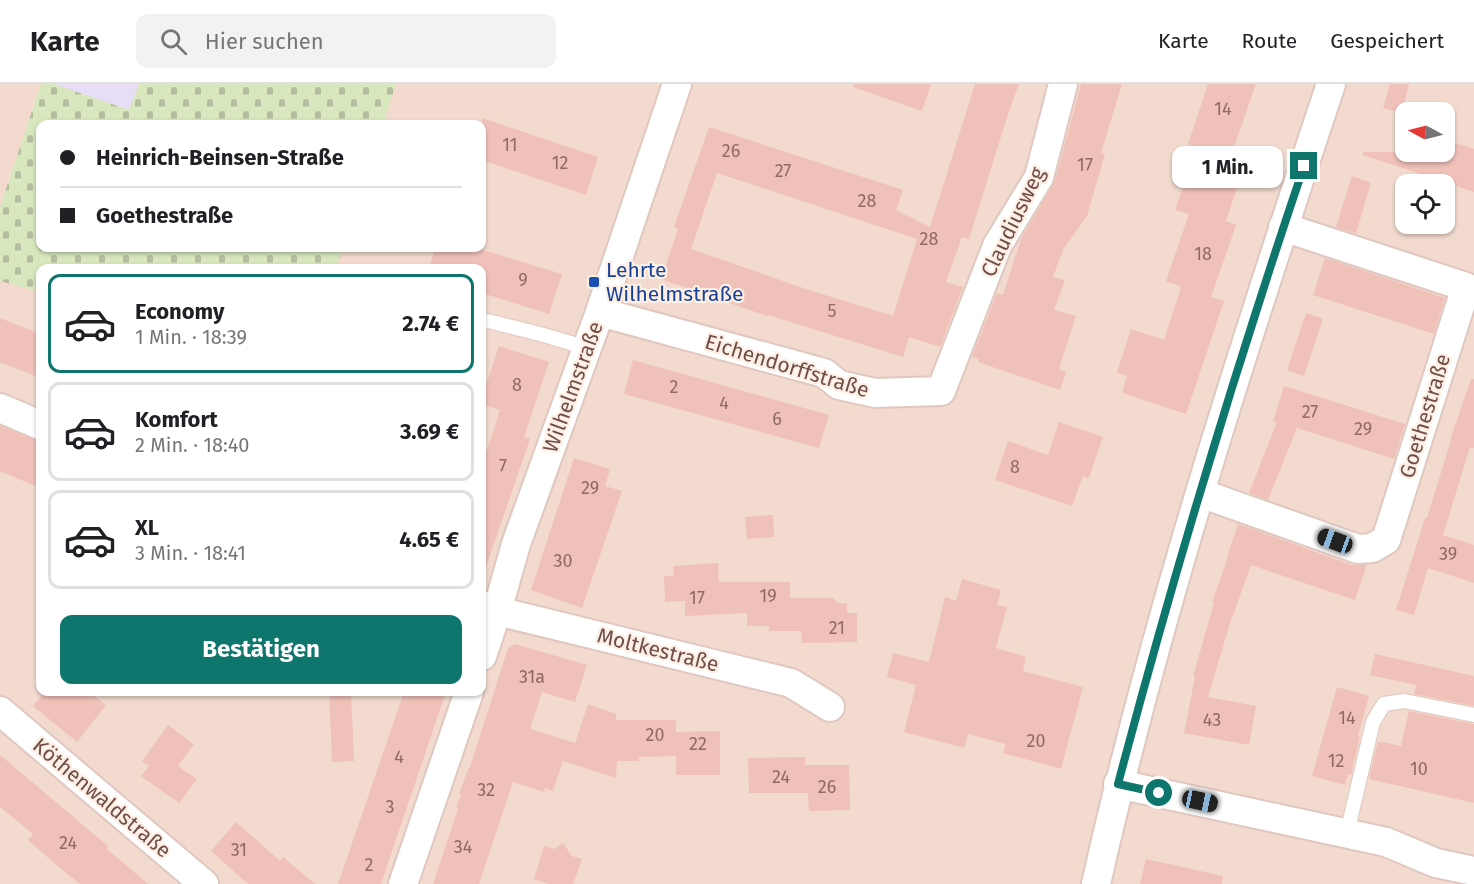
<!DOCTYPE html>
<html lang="de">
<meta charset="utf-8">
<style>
body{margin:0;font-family:"Fira Sans",sans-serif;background:#f2f2f2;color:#202124;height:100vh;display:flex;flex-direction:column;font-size:22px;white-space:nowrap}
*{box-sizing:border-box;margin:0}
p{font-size:20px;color:#757577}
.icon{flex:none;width:33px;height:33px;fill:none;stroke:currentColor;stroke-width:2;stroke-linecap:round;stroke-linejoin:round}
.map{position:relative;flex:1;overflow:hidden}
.panel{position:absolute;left:36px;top:180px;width:450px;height:432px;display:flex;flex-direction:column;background:#fff;border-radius:12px;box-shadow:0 2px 4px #0004}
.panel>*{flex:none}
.hud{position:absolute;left:36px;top:36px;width:450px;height:132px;border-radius:12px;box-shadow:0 2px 4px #0004;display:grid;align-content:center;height:132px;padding:0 24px;background:#fff}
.needle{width:39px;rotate:277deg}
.buttons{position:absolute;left:1395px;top:18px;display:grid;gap:12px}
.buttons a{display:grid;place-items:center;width:60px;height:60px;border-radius:12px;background:#fff;box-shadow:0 2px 4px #0004;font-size:30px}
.end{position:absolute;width:27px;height:27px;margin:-14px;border:8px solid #0f766e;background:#fff;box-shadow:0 0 0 3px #fff}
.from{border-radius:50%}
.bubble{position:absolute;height:42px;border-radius:12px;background:#fff;box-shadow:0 2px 4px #0004;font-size:20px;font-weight:700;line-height:42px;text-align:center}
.car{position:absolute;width:18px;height:36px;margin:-18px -9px;border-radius:8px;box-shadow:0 0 4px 2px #0007;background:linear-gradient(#222 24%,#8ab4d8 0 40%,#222 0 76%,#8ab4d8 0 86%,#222 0)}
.hud b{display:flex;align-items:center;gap:21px;height:57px;font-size:22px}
.hud b+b{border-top:2px solid #e0e0e0}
.hud i{width:15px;height:15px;background:#202124}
ul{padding:10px 0 0;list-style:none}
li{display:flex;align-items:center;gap:18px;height:99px;margin:0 12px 9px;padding:0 12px;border:3px solid #e0e0e0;border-radius:12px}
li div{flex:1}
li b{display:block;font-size:22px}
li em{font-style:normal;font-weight:700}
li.active{border-color:#0f766e}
li>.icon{width:54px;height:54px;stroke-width:1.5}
.primary-button{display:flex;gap:12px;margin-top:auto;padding:12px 24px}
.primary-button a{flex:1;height:69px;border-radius:12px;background:#0f766e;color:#fff;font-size:24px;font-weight:700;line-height:69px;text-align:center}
header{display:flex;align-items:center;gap:36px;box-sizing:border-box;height:84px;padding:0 30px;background:#fff;border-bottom:2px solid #e0e0e0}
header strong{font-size:28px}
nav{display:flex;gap:33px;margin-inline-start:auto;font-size:21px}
.search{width:420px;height:54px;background:#f2f2f2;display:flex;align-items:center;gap:15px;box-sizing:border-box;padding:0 21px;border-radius:12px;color:#757577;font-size:22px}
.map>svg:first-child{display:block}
.residential{fill:#f2dacf;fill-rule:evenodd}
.education{fill:#e7ddf7}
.cemetery{fill:url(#cemetery-stones)}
.building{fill:#efc1b9;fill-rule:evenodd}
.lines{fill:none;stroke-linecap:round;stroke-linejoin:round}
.service-casing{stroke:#e0c7bf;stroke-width:16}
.minor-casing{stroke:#e0c7bf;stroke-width:32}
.service{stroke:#fff;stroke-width:14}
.minor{stroke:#fff;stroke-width:28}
.route{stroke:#0f766e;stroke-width:8}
.transit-dot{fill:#1a4fb4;stroke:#feefe5;stroke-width:2}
.labels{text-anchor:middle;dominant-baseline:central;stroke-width:4.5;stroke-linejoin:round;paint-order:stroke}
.number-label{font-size:18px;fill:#906a65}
.street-label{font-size:21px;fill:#704d49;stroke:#feefe5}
.transit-label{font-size:21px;fill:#164399;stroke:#feefe5;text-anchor:start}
</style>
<header>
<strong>Karte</strong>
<div class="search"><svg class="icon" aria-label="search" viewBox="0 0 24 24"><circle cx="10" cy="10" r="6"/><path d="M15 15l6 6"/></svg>Hier suchen</div>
<nav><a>Karte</a><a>Route</a><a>Gespeichert</a></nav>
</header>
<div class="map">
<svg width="1474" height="800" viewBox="0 0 1474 800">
<defs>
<pattern id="cemetery-stones" width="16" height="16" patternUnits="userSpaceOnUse" patternTransform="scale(1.5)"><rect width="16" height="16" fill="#d9e7bf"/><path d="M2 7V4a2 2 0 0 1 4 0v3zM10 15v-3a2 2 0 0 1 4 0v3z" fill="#b4bd9d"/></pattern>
</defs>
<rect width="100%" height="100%" fill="#fbeae0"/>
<path class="residential" d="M0 0H1474V800H0ZM1406 28H1444V68H1406ZM40 40H482V164H40ZM1406 100H1444V140H1406ZM40 184H482V608H40Z"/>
<path class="education" d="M54 0H139L129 26Z"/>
<path class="cemetery" d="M41 0H54L129 26 139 0H396L383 40H40V164H343L336 184H40V208L0 197V123Z"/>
<path class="building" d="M854 0H931L922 27 853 3Z
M975 0H1019L1008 30 969 155 962 153 946 198 963 203 940 263 909 253 903 273 768 231 767 232 661 195 678 145 674 143 709 43 903 106 896 126 930 143ZM717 89 917 155 893 232 809 206 691 165Z
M1081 0H1122L1101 69 1105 70 1087 132 1063 166 1053 193 1065 196 1054 226 1076 232 1059 285 1066 288 1060 306 978 278 979 275 972 273 997 209 1003 211 1021 155 1055 97Z
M1208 0H1256L1233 66 1248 71 1226 137 1236 141 1211 213 1224 217 1186 330 1122 309 1127 292 1117 288 1131 245 1164 256 1181 203 1166 197 1189 130 1175 126 1197 63 1188 60Z
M1390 0H1409L1402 29 1383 24Z
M482 34 598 73 586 111 482 76Z
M1444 55 1474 65V108L1363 71V68H1444Z
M1352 92 1371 99 1356 149 1336 143Z
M435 164H476L562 190 549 230 482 209V184H429Z
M1325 174 1445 214 1434 250 1313 211Z
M1306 229 1323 235 1304 292 1287 286Z
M0 234 40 250V294L0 278Z
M499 262 549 278 524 353 530 355 485 486H482V381L500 326 482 320V314Z
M633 276 829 331 819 364 624 310Z
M1471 295H1474V364L1470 363 1443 451 1474 461V499L1428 484 1414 531 1396 526 1425 434H1427L1451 356H1450Z
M1284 302 1405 340 1394 375 1297 344 1268 416 1249 409 1277 338 1273 337Z
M1059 338 1103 353 1089 394 1083 392 1072 422 995 396 1008 357 1048 371Z
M0 342 40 358V404L0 387Z
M574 374 610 385 605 402 622 407 582 524 531 506Z
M773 431 774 453 747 455 745 433Z
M1238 440 1352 481H1367L1355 516 1251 481 1230 539 1208 613 1256 622 1249 661 1184 649 1195 593 1193 592 1214 519 1212 518 1228 473H1227Z
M718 479 719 498H790V514H833L838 519H847V529H857V558L802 559 801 547H769V542H747V529L685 532V517L665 518 664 492H674L673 482Z
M962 495 1001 506 997 521 1007 523 996 564 1026 573 1023 587 1083 603 1061 685 1003 669 1006 660 968 650 964 664 904 648 916 601 887 593 893 569 929 578 945 513 956 517Z
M515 560 587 581 575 618 542 608 530 645 575 659 588 620 616 630V636H676V648L720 647V691H676V672L639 673V677H617L616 694 563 677 553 707 545 704 544 708 513 698 479 800H433L458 725 456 724 461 711 459 710 469 683H470L508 564Z
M1375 570 1474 592V622L1414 610 1416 601 1370 591Z
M1337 603 1369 612 1358 652 1360 653 1351 691 1348 690 1345 701 1312 692Z
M45 608H89L106 621 77 658 33 622Z
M329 608H351L354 677 332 678Z
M404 608H446L381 800H338Z
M1409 627 1474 640V719L1369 695 1378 657 1401 662Z
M168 641 194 660 178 682 197 695 179 719 141 692 149 682 142 677Z
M0 671 108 762 107 765 148 800H80L61 785 28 756 33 750 0 723Z
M805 673V681H849L850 726 809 727 808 709H749L748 674Z
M236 738 280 777 283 773 315 800H248L211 767Z
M563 759 572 772 582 775 573 800H548L534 795 544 762 554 765Z
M1146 775 1223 792 1222 800H1140Z"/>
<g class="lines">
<defs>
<path id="service" d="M482 238 488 237 540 250 588 264
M1347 749 1373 638 1384 620 1404 617 1474 631"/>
<path id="minor" d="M600 228 824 289 839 301 875 309 941 307 997 162 1039 93 1063 0
M0 324 40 341
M1200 409 1358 465 1372 464 1386 456 1466 203 1283 143
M482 521 497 527 791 599 830 623
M482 572 497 527 516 460 600 228 677 0
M0 627 204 800
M1118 700 1386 758 1436 779 1474 787
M403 800 469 608
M1096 800C1157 529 1243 264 1331 0"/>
</defs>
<use href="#service" class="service-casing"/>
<use href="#minor" class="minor-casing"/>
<use href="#service" class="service"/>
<use href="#minor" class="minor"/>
</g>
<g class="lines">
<path class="route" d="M1159 709 1118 700C1173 492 1235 286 1304 82"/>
</g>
<rect class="transit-dot" x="588" y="192" width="12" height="12" rx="3"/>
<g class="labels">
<g class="number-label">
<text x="1223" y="25">14</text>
<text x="510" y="61">11</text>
<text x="731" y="67">26</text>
<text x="560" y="79">12</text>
<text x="1085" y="81">17</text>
<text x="783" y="87">27</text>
<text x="867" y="117">28</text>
<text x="929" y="155">28</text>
<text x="1203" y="170">18</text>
<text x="523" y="196">9</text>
<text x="832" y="227">5</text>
<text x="517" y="301">8</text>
<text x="674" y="303">2</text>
<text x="724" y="319">4</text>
<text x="1310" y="328">27</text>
<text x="777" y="335">6</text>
<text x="1363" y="345">29</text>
<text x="503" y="382">7</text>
<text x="1015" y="383">8</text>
<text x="590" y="404">29</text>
<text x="1448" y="470">39</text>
<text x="563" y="477">30</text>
<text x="768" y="512">19</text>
<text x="697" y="514">17</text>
<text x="837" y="544">21</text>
<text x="532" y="593">31a</text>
<text x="1347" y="634">14</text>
<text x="1212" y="636">43</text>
<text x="655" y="651">20</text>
<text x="1036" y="657">20</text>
<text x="698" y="660">22</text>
<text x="399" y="673">4</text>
<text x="1336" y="677">12</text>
<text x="1419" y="685">10</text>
<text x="781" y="693">24</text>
<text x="827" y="703">26</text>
<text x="486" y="706">32</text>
<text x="390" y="723">3</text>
<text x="68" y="759">24</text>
<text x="463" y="763">34</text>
<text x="239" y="766">31</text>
<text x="369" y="781">2</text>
</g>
<g class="street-label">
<text transform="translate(1013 138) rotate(-64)">Claudiusweg</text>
<text transform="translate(787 282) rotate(17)">Eichendorffstraße</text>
<text transform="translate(573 303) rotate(-70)">Wilhelmstraße</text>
<text transform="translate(1425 332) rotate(-73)">Goethestraße</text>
<text transform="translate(658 566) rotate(14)">Moltkestraße</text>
<text transform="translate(102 714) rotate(40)">Köthenwaldstraße</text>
</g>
<g class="transit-label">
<text x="606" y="186">Lehrte<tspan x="606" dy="24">Wilhelmstraße</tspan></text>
</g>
</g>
</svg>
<div class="buttons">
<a><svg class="needle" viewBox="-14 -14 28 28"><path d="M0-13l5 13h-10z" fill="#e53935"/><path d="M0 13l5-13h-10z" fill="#757577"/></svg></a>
<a><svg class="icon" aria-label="locate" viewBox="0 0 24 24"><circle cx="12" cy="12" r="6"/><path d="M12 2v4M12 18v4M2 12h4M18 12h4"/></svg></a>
</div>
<i class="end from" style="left:1159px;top:709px"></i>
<i class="end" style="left:1304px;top:82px"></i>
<div class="bubble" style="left:1172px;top:62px;width:111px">1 Min.</div>
<i class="car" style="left:1335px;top:457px;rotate:290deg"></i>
<i class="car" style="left:1200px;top:717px;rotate:102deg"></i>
<div class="hud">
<b><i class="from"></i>Heinrich-Beinsen-Straße</b>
<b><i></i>Goethestraße</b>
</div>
<section class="panel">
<ul>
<li class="active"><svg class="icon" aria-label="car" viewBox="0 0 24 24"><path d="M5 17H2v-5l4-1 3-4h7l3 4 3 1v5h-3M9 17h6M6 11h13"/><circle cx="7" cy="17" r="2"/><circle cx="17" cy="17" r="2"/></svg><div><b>Economy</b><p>1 Min. · 18:39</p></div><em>2.74 €</em></li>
<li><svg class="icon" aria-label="car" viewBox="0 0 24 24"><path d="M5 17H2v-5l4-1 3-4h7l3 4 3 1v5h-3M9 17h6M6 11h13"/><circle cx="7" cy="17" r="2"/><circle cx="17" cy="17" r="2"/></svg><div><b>Komfort</b><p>2 Min. · 18:40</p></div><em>3.69 €</em></li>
<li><svg class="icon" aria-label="car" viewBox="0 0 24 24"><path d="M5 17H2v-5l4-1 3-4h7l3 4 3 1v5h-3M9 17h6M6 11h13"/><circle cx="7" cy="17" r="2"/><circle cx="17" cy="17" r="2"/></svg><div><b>XL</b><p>3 Min. · 18:41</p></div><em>4.65 €</em></li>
</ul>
<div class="primary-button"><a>Bestätigen</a></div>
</section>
</div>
